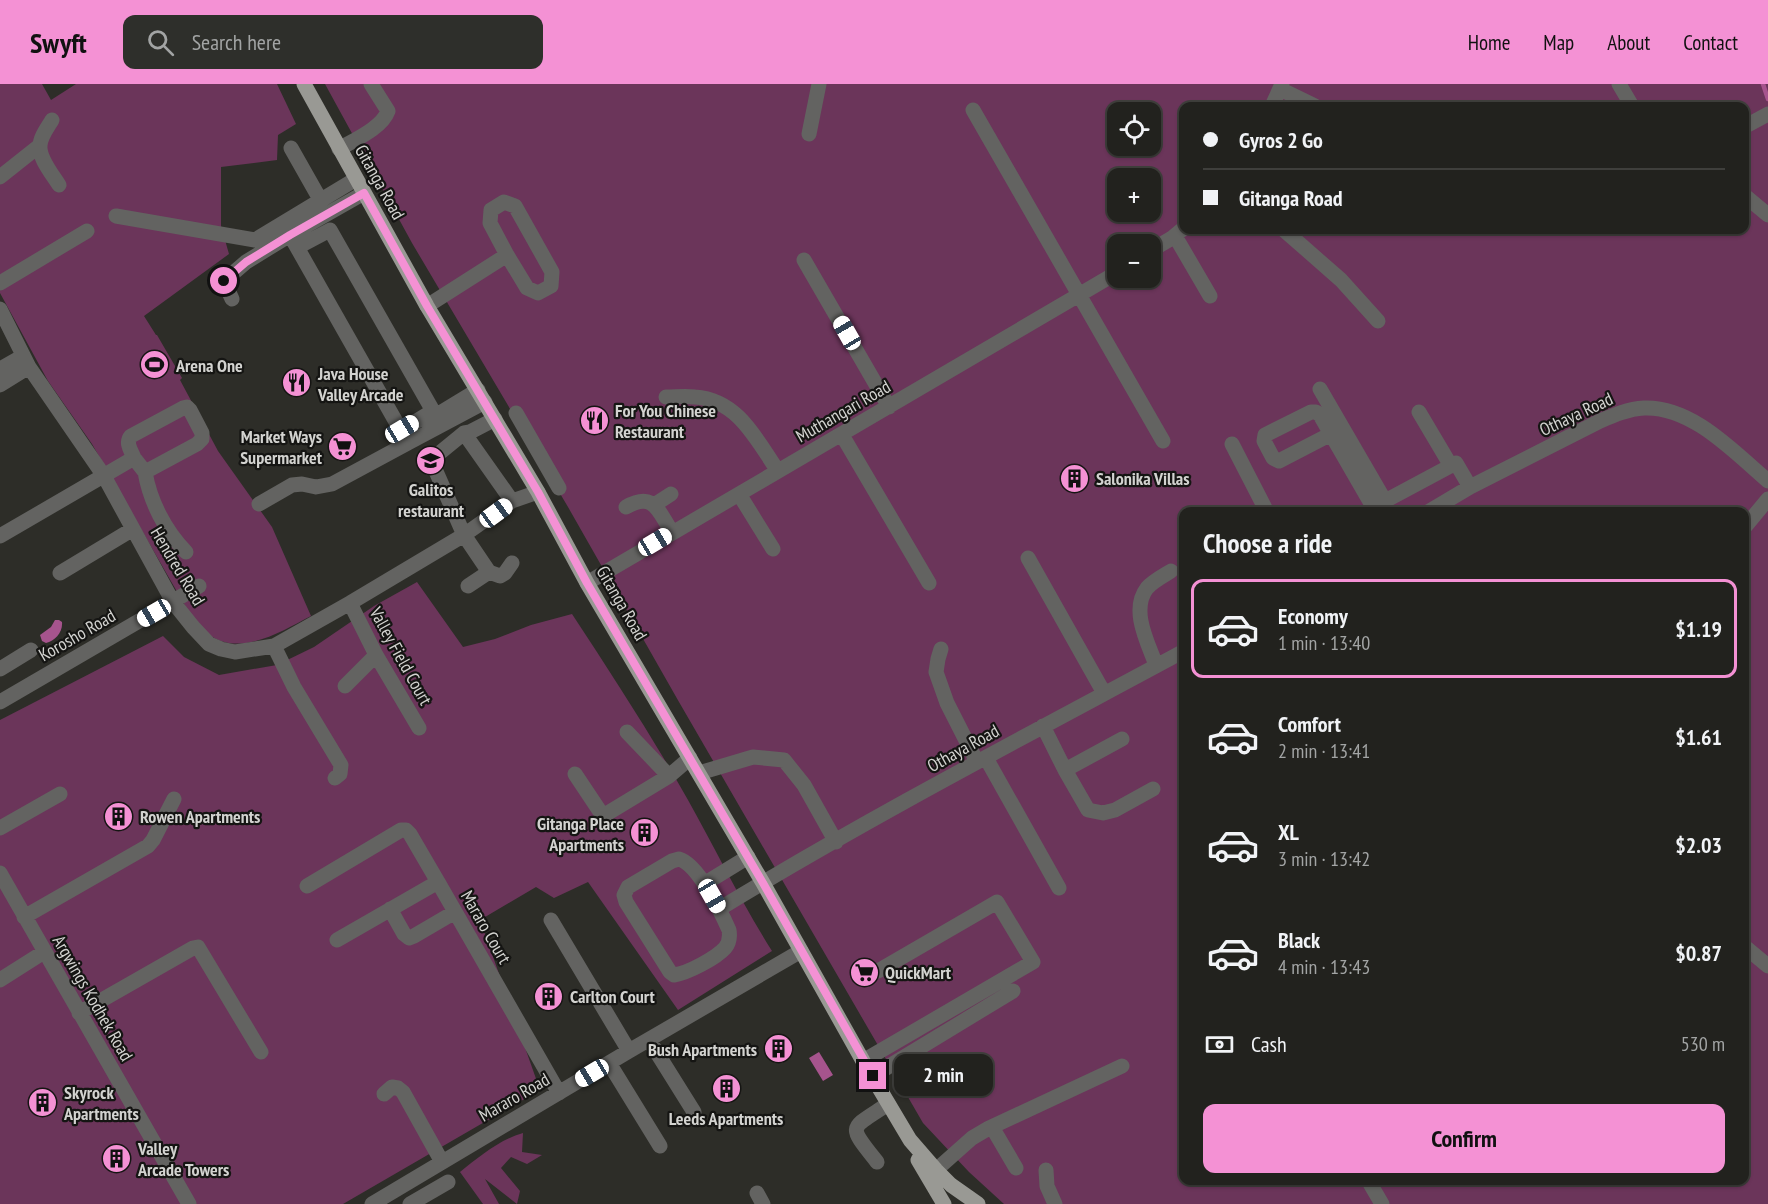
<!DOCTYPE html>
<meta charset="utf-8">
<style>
body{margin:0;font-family:"PT Sans Narrow",sans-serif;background:#2e2f2b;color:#f1f3f6;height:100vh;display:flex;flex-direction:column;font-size:22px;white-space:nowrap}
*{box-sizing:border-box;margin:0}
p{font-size:20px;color:#a2a4a4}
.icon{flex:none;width:33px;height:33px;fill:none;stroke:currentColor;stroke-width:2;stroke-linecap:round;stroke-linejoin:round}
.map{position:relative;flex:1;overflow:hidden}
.sheet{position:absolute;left:1179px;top:423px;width:570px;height:678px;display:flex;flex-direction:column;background:#22221e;border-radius:12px;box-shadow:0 2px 4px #0004,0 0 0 2px #3f3f3c}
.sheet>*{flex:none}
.hud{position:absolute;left:1179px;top:18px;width:570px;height:132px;border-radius:12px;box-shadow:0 2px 4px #0004,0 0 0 2px #3f3f3c;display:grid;align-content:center;height:132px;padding:0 24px;background:#22221e}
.tools{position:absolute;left:1107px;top:18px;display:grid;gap:12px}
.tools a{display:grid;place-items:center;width:54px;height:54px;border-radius:12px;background:#22221e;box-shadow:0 2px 4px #0004,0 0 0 2px #3f3f3c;font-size:30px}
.end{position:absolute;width:27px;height:27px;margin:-14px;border:8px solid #f491d4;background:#111;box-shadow:0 0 0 3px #111}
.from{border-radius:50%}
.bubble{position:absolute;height:42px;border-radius:12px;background:#22221e;box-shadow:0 2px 4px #0004,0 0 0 2px #3f3f3c;font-size:20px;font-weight:600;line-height:42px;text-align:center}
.car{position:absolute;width:18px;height:36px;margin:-18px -9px;border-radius:8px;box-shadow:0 0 4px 2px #0007;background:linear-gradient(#fff 24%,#345 0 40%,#fff 0 76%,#345 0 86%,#fff 0)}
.hud b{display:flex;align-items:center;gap:21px;height:57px;font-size:22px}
.hud b+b{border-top:2px solid #3f3f3c}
.hud i{width:15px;height:15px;background:#f1f3f6}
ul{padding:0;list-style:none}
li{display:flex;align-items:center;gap:18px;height:99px;margin:0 12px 9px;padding:0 12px;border:3px solid transparent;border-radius:12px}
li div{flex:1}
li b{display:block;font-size:22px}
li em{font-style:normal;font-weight:600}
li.active{border-color:#f491d4}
li>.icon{width:54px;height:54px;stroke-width:1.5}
h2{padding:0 24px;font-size:27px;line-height:72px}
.pay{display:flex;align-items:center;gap:15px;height:66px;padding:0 24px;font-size:22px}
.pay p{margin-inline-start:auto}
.button{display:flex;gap:12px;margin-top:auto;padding:12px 24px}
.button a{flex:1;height:69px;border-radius:12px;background:#f491d4;color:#111;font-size:24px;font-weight:600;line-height:69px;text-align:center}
header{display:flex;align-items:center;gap:36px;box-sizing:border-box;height:84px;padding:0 30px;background:#f491d4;color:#111}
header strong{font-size:28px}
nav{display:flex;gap:33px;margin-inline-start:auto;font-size:21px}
.search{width:420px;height:54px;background:#2e2f2b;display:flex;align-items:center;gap:15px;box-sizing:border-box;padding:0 21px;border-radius:12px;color:#a2a4a4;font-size:22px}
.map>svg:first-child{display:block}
.green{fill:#6b355a;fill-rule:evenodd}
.water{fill:#a6548d}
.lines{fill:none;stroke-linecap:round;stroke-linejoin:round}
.stream{stroke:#a6548d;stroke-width:4.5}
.minor{stroke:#636361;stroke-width:15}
.major{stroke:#999994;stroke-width:15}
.route{stroke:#f491d4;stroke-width:8}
.labels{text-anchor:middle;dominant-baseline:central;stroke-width:4.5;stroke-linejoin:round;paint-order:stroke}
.street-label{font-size:18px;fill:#d3d3d0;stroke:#151513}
.poi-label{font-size:18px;font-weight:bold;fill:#d3d3d0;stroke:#151513;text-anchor:start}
</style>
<header>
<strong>Swyft</strong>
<div class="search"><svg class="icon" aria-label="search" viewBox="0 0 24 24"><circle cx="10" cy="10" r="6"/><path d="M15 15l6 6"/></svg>Search here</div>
<nav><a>Home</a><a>Map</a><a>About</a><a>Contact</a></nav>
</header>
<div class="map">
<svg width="1768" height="1120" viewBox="0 0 1768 1120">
<rect width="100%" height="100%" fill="#2d2d28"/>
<path class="green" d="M0 0H42L51 16 76 0H277L296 40 278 51 277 76 221 83V142L229 170 144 232 156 251H157L182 294 180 296 218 367 272 443 311 532C280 548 237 576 204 547 198 541 192 532 187 525L92 360 48 297 0 209Z
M325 0H1768V1120H1004L969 1088 923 1039 679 618 568 423 412 159ZM1184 22H1744V146H1184ZM1118 28H1150V62H1118ZM1118 94H1150V128H1118ZM1118 160H1150V194H1118ZM1184 428H1744V1096H1184Z
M417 498 463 563 495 555 531 541 572 530C612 591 652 652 688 716 716 766 741 818 772 867L678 926 588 798 554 814 536 803 480 836 540 1006 343 1120H0V636L163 552 184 573 219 591 277 581 314 563 374 522Z
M523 1049 522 1068 542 1071 527 1080 511 1073 501 1084 520 1107 517 1120 485 1095 499 1120H483L460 1088C479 1073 499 1056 523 1049Z"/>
<path class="water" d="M55 536H59L62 538C63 548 55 557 46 559L42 557 40 551 51 543Z
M819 968 833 991 823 997 809 974Z"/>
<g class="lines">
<path class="stream" d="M1763 0 1768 15"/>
<path class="minor" d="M1619 0 1632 22
M1280 5 1315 22
M1272 22 1282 0
M973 26 1163 357
M52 36C48 43 40 53 40 62 39 75 53 91 59 101
M1744 43 1768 30
M809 50 819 0
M291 64 321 117
M339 65C354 56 382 44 388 27L371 0
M0 93 39 62
M364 109 290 151 408 359 485 318
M1744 111 1768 131
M116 132 255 156 356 95
M1284 146 1341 196 1378 237
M1175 152 1210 212
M298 163 330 146 433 327 402 346
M1150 167 1172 154 1184 144
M804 176 889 323
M0 199 87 147
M232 215 224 197 246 178 290 151
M427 222 507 171 490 139 491 126 504 118 515 122 552 188 551 202 538 209 527 204 507 171
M0 225 29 283 104 392 173 518 193 543 209 560 221 565 235 568 274 562 350 519 464 451 512 417 538 408
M0 285 23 272
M0 301 29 283
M1320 305 1385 417 1456 379 1470 403
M666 313C676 313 685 312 695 313 738 316 756 355 778 387
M1419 328 1451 382
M516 329 559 404
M495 335 470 348 464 349 512 417
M427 337 478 306
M464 349 431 376 464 451 489 488 500 492 505 489 512 479
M1331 350 1279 377 1273 374 1264 357 1265 351 1311 328H1316L1320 331 1376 428
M842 351 929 499
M1232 360 1267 428
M145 388C150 417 165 447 186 468
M739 410 773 465
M259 420 292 401 302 400 316 403 332 400 408 359
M654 421 671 410
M626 423C654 407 658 427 672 448
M1428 428 1470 403 1600 337C1614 331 1628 325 1644 324 1692 322 1734 368 1768 397
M1744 444 1768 415
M0 452 134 374 145 388 197 360 202 355V349L190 326 187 323 183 324 131 352C125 359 131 366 134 374
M1028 474 1104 609
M60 489 133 445
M587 499 1118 188
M468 502 489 488
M350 519 376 571 419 644
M274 562 294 603 341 681 340 690 335 694
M941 565 938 575 936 588 947 619 977 678
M1156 581C1148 559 1130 526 1147 504 1153 497 1163 492 1171 487
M0 585 31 566
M345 602 376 571
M0 618 199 502
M1043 642 1065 686 1088 726 1103 729 1115 726 1153 705
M627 648 669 692
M986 674 1059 804
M1065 686 1122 655
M699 689 753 673 784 676 804 701 836 758
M575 690 603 732 669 692 690 674
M0 744 60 710
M679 775C698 780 721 828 729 846 730 852 730 858 725 864 716 874 688 889 674 891L670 888 626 818 624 811 628 803 672 777Z
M0 789 189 1120
M704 800 748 773
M307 802 401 746H406L410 750 438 798
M390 825 404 850 409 854 414 852 455 828
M719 825C870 733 1028 651 1184 567
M24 833 148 762 153 756 174 715
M551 836 629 967
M337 856 438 798 559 1009
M1744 862 1768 882
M0 896 44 868
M79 929 193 864 198 863 261 968
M649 956 694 1028
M863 977 1033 878 997 818 878 887
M609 979 660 1062
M873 992 1013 907
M384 1010 392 1003 398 1004 403 1008 442 1078
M992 1043 1016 1084
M877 1078C847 1040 849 1046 888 1020
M936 1086 972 1054 989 1044 1122 982
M1046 1086 1047 1102 1055 1120
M1368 1096 1382 1120
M757 1109 763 1120
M372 1120 629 967 801 867
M410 1120 448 1098"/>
<path class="major" d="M304 0 427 222 538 408 587 499 763 799 863 977 910 1056 936 1086 951 1101 978 1120
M918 1076 944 1120"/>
</g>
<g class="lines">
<path class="route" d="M224 197 246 178 290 151 364 109 427 222 538 408 587 499 763 799 873 992"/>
</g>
<defs>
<symbol id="stadium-disc" viewBox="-11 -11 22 22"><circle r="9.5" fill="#f491d4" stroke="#151513"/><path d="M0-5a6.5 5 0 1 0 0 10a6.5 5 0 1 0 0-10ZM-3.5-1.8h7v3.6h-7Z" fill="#111"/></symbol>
<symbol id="restaurant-disc" viewBox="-11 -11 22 22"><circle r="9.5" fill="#f491d4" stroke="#151513"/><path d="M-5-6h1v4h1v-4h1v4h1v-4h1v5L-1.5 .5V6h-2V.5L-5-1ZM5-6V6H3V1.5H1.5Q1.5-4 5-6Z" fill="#111"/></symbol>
<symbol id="supermarket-disc" viewBox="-11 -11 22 22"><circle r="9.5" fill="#f491d4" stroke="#151513"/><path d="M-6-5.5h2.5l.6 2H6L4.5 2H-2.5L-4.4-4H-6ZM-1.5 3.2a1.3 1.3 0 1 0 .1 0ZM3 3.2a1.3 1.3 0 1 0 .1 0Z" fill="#111"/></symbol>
<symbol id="school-disc" viewBox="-11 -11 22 22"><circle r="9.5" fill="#f491d4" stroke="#151513"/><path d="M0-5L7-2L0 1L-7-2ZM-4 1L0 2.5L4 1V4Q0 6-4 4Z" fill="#111"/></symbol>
<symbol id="building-disc" viewBox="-11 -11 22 22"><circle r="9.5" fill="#f491d4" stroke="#151513"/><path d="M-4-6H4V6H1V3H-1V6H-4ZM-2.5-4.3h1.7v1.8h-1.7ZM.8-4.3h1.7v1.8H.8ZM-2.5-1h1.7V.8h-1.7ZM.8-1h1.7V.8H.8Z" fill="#111"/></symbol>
</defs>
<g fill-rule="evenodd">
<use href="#stadium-disc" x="138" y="264" width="33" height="33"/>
<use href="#restaurant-disc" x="280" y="282" width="33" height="33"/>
<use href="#restaurant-disc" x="578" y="320" width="33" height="33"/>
<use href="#supermarket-disc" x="326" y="346" width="33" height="33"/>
<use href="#school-disc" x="414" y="360" width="33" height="33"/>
<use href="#building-disc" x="1058" y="378" width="33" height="33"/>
<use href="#building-disc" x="102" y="716" width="33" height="33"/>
<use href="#building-disc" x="628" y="732" width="33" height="33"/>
<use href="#supermarket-disc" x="848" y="872" width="33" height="33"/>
<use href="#building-disc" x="532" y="896" width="33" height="33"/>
<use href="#building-disc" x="762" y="948" width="33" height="33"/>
<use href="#building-disc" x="710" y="988" width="33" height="33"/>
<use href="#building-disc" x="26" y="1002" width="33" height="33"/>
<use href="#building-disc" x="100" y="1058" width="33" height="33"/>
</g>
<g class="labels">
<g class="street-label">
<text transform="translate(380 98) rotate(61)">Gitanga Road</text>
<text transform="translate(843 327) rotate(-30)">Muthangari Road</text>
<text transform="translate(1576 330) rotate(-25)">Othaya Road</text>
<text transform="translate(178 482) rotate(59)">Hendred Road</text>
<text transform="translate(622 519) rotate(60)">Gitanga Road</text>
<text transform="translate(77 551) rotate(-30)">Korosho Road</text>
<text transform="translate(401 572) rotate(61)">Valley Field Court</text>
<text transform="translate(963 664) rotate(-29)">Othaya Road</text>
<text transform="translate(486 843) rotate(60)">Mararo Court</text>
<text transform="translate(93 914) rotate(60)">Argwings Kodhek Road</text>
<text transform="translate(514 1013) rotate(-30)">Mararo Road</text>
</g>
<g class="poi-label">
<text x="176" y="281">Arena One</text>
<text x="318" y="289">Java House<tspan x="318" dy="21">Valley Arcade</tspan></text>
<text x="615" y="326">For You Chinese<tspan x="615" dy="21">Restaurant</tspan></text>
<text x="322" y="352" text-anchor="end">Market Ways<tspan x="322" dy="21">Supermarket</tspan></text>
<text x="1096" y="394">Salonika Villas</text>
<text x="431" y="405" text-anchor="middle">Galitos<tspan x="431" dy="21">restaurant</tspan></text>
<text x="140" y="732">Rowen Apartments</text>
<text x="624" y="739" text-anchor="end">Gitanga Place<tspan x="624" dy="21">Apartments</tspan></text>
<text x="885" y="888">QuickMart</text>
<text x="570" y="912">Carlton Court</text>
<text x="757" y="965" text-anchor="end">Bush Apartments</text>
<text x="64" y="1008">Skyrock<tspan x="64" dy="21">Apartments</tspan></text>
<text x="726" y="1034" text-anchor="middle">Leeds Apartments</text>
<text x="138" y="1064">Valley<tspan x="138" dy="21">Arcade Towers</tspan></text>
</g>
</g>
</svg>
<div class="tools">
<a><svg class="icon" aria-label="locate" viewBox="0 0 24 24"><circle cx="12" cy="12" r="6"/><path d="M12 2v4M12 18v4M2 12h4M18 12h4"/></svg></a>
<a>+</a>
<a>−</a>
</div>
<i class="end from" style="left:224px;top:197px"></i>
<i class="end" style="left:873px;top:992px"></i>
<div class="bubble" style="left:894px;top:970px;width:99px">2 min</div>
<i class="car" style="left:847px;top:249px;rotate:330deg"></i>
<i class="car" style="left:402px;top:345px;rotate:59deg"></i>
<i class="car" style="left:496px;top:429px;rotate:54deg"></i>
<i class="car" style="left:655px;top:458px;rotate:59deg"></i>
<i class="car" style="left:154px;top:529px;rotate:240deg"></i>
<i class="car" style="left:712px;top:812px;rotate:150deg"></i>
<i class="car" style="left:592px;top:989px;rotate:239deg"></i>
<div class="hud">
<b><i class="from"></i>Gyros 2 Go</b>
<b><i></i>Gitanga Road</b>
</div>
<section class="sheet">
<h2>Choose a ride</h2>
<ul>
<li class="active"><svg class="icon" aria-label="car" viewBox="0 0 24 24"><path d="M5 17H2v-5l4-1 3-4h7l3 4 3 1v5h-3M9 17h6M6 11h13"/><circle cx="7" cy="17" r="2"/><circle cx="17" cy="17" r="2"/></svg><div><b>Economy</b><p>1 min · 13:40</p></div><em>$1.19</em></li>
<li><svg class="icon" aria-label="car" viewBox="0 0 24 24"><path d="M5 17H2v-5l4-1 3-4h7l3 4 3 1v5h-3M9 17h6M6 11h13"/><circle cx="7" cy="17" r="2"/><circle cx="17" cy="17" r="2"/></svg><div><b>Comfort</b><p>2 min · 13:41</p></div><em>$1.61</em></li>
<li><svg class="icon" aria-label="car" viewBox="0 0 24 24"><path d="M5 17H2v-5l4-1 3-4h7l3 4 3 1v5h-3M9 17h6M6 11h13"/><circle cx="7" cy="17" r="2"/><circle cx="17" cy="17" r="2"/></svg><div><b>XL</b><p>3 min · 13:42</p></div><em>$2.03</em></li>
<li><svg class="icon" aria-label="car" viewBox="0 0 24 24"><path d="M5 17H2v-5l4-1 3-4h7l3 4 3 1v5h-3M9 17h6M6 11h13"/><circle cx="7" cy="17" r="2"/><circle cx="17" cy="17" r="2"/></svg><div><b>Black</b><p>4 min · 13:43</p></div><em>$0.87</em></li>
</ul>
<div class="pay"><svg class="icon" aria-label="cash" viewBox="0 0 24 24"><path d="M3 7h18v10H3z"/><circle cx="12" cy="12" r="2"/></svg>Cash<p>530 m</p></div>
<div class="button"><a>Confirm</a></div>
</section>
</div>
